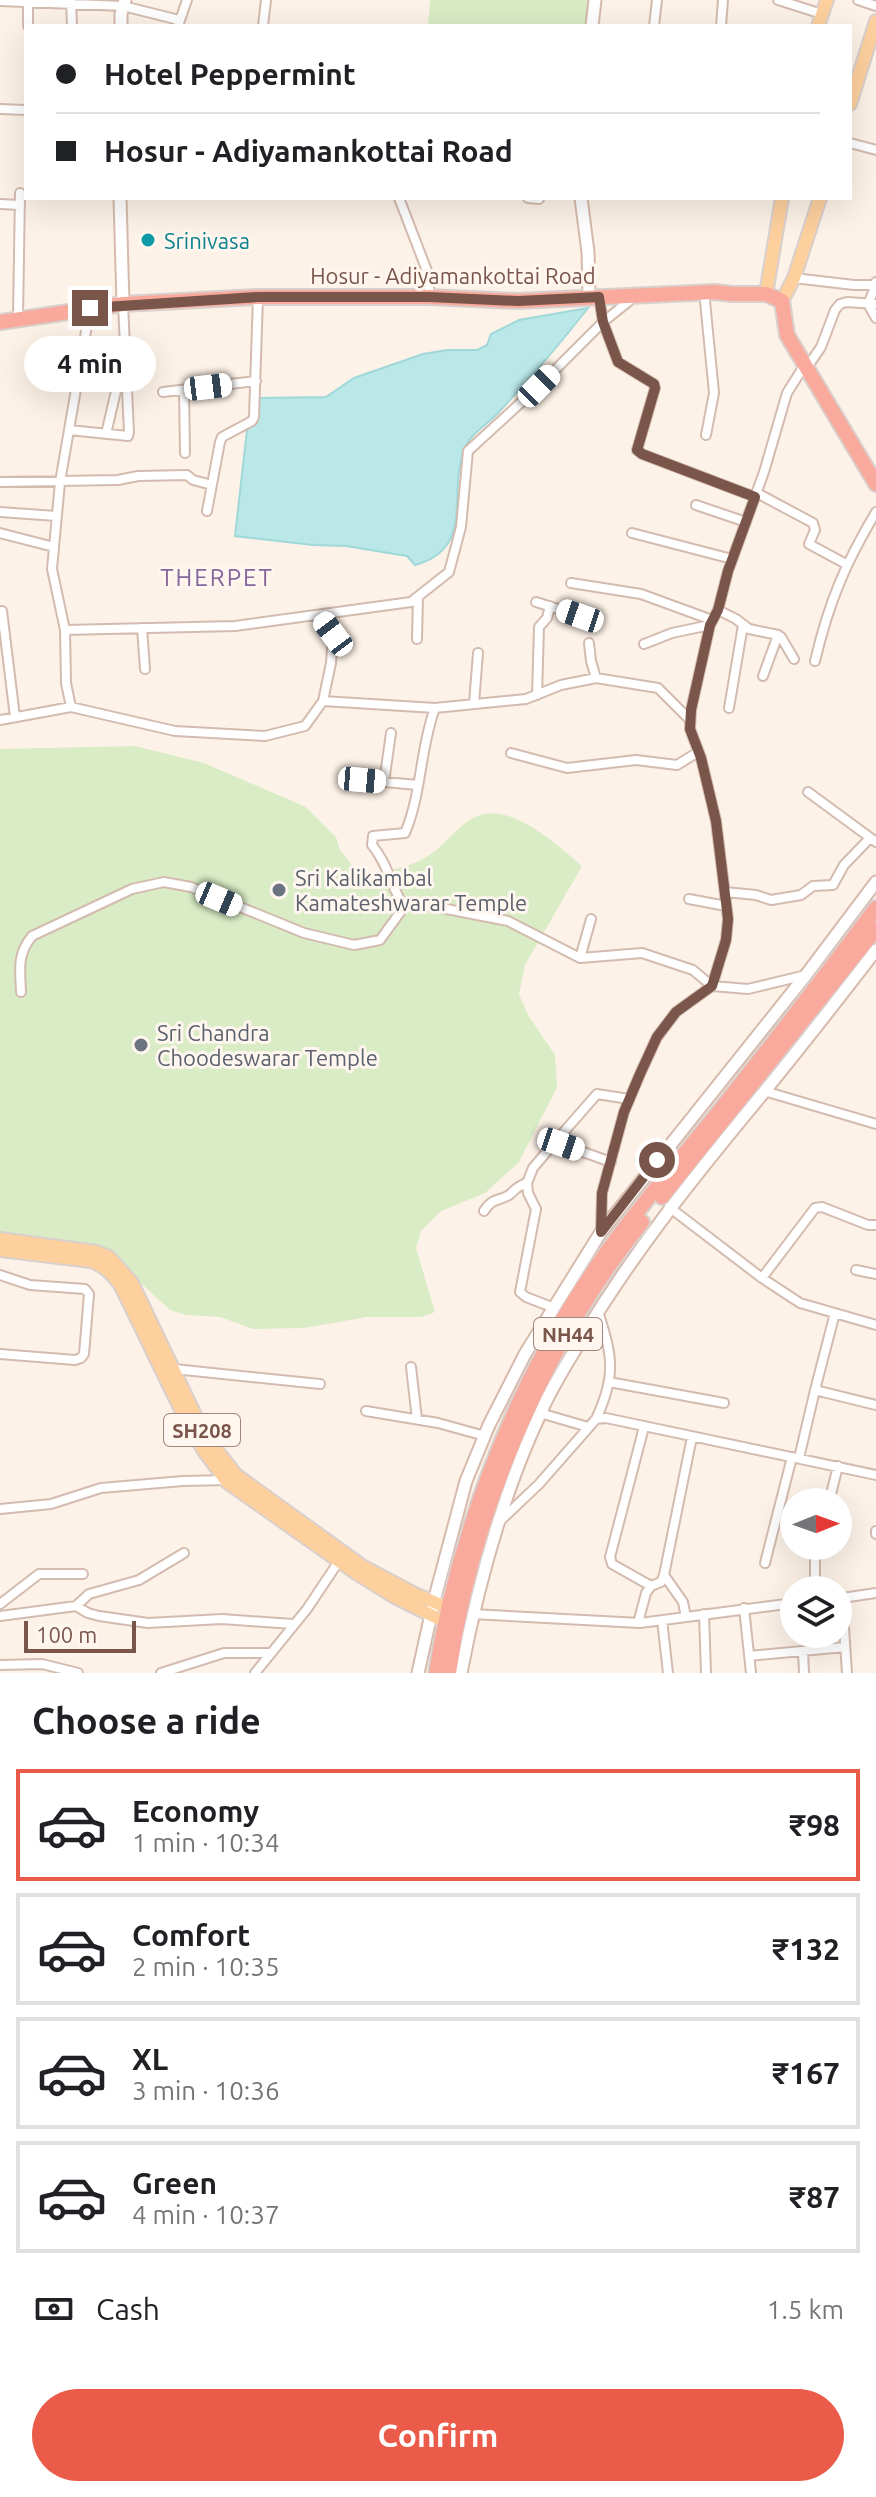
<!DOCTYPE html>
<meta charset="utf-8">
<style>
body{margin:0;font-family:Ubuntu,sans-serif;background:#f6f6f6;color:#202124;height:100vh;display:flex;flex-direction:column;font-size:30px;white-space:nowrap}
*{box-sizing:border-box;margin:0}
p{font-size:26px;color:#757577}
.icon{flex:none;width:44px;height:44px;fill:none;stroke:currentColor;stroke-width:2;stroke-linecap:round;stroke-linejoin:round}
.map{position:relative;height:1673px;overflow:hidden}
.sheet{display:flex;flex-direction:column;background:#fff;flex:1}
.sheet>*{flex:none}
.top-card{position:absolute;left:24px;top:24px;width:828px;height:176px;border-radius:0px;box-shadow:0 8px 32px #0002;display:grid;align-content:center;height:176px;padding:0 32px;background:#fff}
.needle{width:52px;rotate:89deg}
.tools{position:absolute;left:780px;top:1488px;display:grid;gap:16px}
.tools a{display:grid;place-items:center;width:72px;height:72px;border-radius:50%;background:#fff;box-shadow:0 8px 32px #0002;font-size:40px}
.scale{position:absolute;left:24px;bottom:20px;width:112px;box-sizing:border-box;padding-left:8px;border:4px solid #79554a;border-top:0;font-size:22px;line-height:28px;white-space:nowrap;color:#79554a;-webkit-text-stroke:6px #fff7ef;paint-order:stroke}
.end{position:absolute;width:36px;height:36px;margin:-18px;border:10px solid #79554a;background:#fff;box-shadow:0 0 0 4px #fff}
.from{border-radius:50%}
.bubble{position:absolute;height:56px;border-radius:28px;background:#fff;box-shadow:0 8px 32px #0002;font-size:26px;font-weight:600;line-height:56px;text-align:center}
.car{position:absolute;width:24px;height:48px;margin:-24px -12px;border-radius:10px;box-shadow:0 0 6px 2px #0007;background:linear-gradient(#fff 24%,#345 0 40%,#fff 0 76%,#345 0 86%,#fff 0)}
.top-card b{display:flex;align-items:center;gap:28px;height:76px;font-size:30px}
.top-card b+b{border-top:2px solid #e0e0e0}
.top-card i{width:20px;height:20px;background:#202124}
ul{padding:0;list-style:none}
li{display:flex;align-items:center;gap:24px;height:112px;margin:0 16px 12px;padding:0 16px;border:4px solid #e0e0e0;border-radius:0px}
li div{flex:1}
li b{display:block;font-size:30px}
li em{font-style:normal;font-weight:600}
li.active{border-color:#eb5b49}
li>.icon{width:72px;height:72px;stroke-width:1.5}
h2{padding:0 32px;font-size:36px;line-height:96px}
.pay{display:flex;align-items:center;gap:20px;height:88px;padding:0 32px;font-size:30px}
.pay p{margin-inline-start:auto}
.button{display:flex;gap:16px;margin-top:auto;padding:16px 32px}
.button a{flex:1;height:92px;border-radius:48px;background:#eb5b49;color:#fff;font-size:32px;font-weight:600;line-height:92px;text-align:center}
.map>svg:first-child{display:block}
.green{fill:#d9ecc5}
.water{fill:#bae7e8;stroke:#a0d8da;stroke-width:2}
.lines{fill:none;stroke-linecap:round;stroke-linejoin:round}
.street-casing{stroke:#d3bbaf;stroke-width:12}
.secondary-casing{stroke:#d6baac;stroke-width:15}
.primary-casing{stroke:#d9cfcc;stroke-width:16}
.highway-casing{stroke:#d9cfcc;stroke-width:18}
.street{stroke:#fff;stroke-width:8}
.secondary{stroke:#fff;stroke-width:11}
.primary{stroke:#fed09e;stroke-width:12}
.highway{stroke:#f9aa9c;stroke-width:14}
.route{stroke:#79554a;stroke-width:10}
.culture-dot{fill:#0f9aa8;stroke:#fff7ef;stroke-width:3}
.worship-dot{fill:#6b7280;stroke:#fff7ef;stroke-width:3}
.labels{text-anchor:middle;dominant-baseline:central;stroke-width:6;stroke-linejoin:round;paint-order:stroke}
.shield{fill:#fff7ef;stroke:#a1867c;stroke-width:2}
.shield-label{font-size:20px;font-weight:bold;fill:#79554a}
.culture-label{font-size:22px;fill:#0d838f;stroke:#fff7ef;text-anchor:start}
.street-label{font-size:22px;fill:#79554a;stroke:#fff7ef}
.worship-label{font-size:22px;fill:#5b616d;stroke:#fff7ef;text-anchor:start}
.neighbourhood-label{font-size:24px;letter-spacing:2px;fill:#84669c;stroke:#fff7ef}
</style>
<div class="map">
<svg width="876" height="1673" viewBox="0 0 876 1673">
<rect width="100%" height="100%" fill="#fdf2e7"/>
<path class="green" d="M430 0H591L588 26H428Z
M135 746 204 763 306 807 336 837 340 850 359 873C385 872 414 868 435 851 448 841 459 825 473 818 509 799 556 844 582 866L525 965 519 994 528 1015 555 1055 557 1087 519 1162 485 1193 441 1211 421 1231 416 1248 435 1312 421 1317H367L304 1328 253 1329 220 1317 186 1315 170 1310 101 1246 61 1243 0 1233V749Z"/>
<path class="water" d="M588 308C559 345 528 381 496 415 486 425 471 434 466 446 445 489 478 548 415 565L407 556 346 546 313 545 235 536 247 430 259 398 326 397 354 378 423 354 447 350H477L487 345 491 334 519 320Z"/>
<g class="lines">
<defs>
<path id="street" d="M778 0 822 14
M858 0 876 6
M0 1 123 6 179 20
M71 1 72 26
M28 26V3
M178 26 187 0
M263 26 266 0
M654 26 657 0
M721 26 723 0
M0 109 26 110
M850 143 876 150
M399 198 429 276V297
M528 198 539 199
M0 204 20 205
M794 278 854 285H876V282
M876 285 868 304 876 318
M599 297 603 322 618 362 654 384 655 388 637 450 642 454 755 497
M705 301 714 393 706 435
M90 308 60 482 52 569 65 630 235 626 411 602 449 572 461 527 468 451 539 386 603 322 633 298
M18 318 20 193
M806 369 821 347 835 310 840 304 847 302 876 304
M184 390 185 453
M163 392 256 381
M69 430 128 436 129 432 123 304
M106 434 123 361
M0 482 118 480 138 476 187 475 193 480 212 485
M757 493 813 523 815 530 809 544 846 564
M696 505 746 522
M207 511 220 442 222 437 252 421 254 417 258 297
M0 512 56 516
M0 533 54 547
M632 533 732 559
M571 583 641 594 712 620
M536 602 580 616
M718 610 736 619 749 629 778 635 781 637 794 659
M2 611 15 717
M142 628 145 669
M65 630 66 683 71 707 175 731 265 736 305 726 323 701 331 663 333 634 318 615
M417 639 418 597
M589 643 591 661 596 678
M644 644 672 633 710 625
M815 661C829 602 845 564 876 512
M763 676 778 635
M537 695 539 627 547 618 550 606
M323 701 435 708
M474 703 478 653
M729 708 743 625
M0 720 71 707
M511 753 567 768 636 760 677 765 698 752
M362 780 418 785
M384 782 391 733
M808 792 876 842
M725 892 756 895 771 900 801 895 813 886 833 885 844 865 870 838
M689 899 726 906
M404 907C391 887 388 864 372 845L373 836 405 833C422 793 420 748 435 708L526 699 561 685 596 678 658 688 690 720
M580 958 591 919
M21 992C20 968 17 955 32 936L132 889 164 882 191 887 304 933 354 945 380 940 404 907 416 903 508 921 580 958 642 953 693 970 712 986 748 989 806 975
M764 1091 876 1124
M555 1142 597 1094 629 1099
M527 1183 528 1193 536 1209 520 1292 526 1297 554 1308
M669 1207 762 1278 800 1303 876 1325
M484 1211C493 1197 498 1202 509 1195 517 1189 515 1187 527 1183L533 1168 555 1142 611 1162
M601 1232 602 1193 624 1112 640 1074 657 1037 676 1012 712 986 726 940 728 919 716 821 701 758 690 729 691 710 710 625 718 610 728 571 764 472 787 393 804 366
M856 1270 876 1274
M0 1275 30 1285 85 1289 89 1294 84 1354 81 1358 75 1360 0 1354
M762 1278 815 1208 822 1207 868 1225H876
M411 1367 417 1419
M174 1369 320 1384
M609 1382 724 1403
M815 1390 835 1313
M366 1411 438 1423 485 1436
M540 1413 588 1427
M596 1419C616 1377 613 1354 598 1312
M644 1427 610 1557 612 1564 651 1586
M799 1458 815 1390 876 1405
M829 1502 838 1466
M0 1509 51 1504 101 1488 183 1481 229 1480
M498 1523 539 1484 596 1419 606 1418 876 1475
M876 1534V1531
M765 1563 792 1457
M664 1575 683 1602 686 1617
M815 1590V1557L818 1546
M838 1598H842L847 1673
M842 1598 876 1593
M0 1604 39 1574H83
M76 1606 89 1594 139 1580 184 1553
M744 1608 751 1673
M472 1614 640 1623 794 1603
M704 1614 706 1673
M0 1616 76 1606 88 1613 99 1616 148 1623 222 1619 293 1624
M662 1620 668 1673
M638 1623 646 1593 651 1586 661 1582 664 1575 692 1437
M803 1651 804 1673
M749 1656 845 1647
M0 1665 42 1664 78 1673
M161 1673 224 1653H269
M255 1673 307 1609 339 1561"/>
<path id="secondary" d="M121 26V14L125 0
M592 26 595 0
M120 198 123 304
M581 198 588 252 589 297
M418 1673 434 1601 466 1481 489 1425 525 1354 601 1232 806 975 876 882
M461 1673C478 1584 502 1495 541 1412 553 1384 570 1359 585 1333 636 1249 693 1178 755 1103 796 1053 836 1002 876 950"/>
<path id="primary" d="M818 26 827 0
M850 104 876 21
M766 294 782 198
M782 301 794 278 820 198
M0 1239 96 1252 109 1257 132 1283 204 1434 236 1475 362 1566 415 1594 448 1608
M0 1250 91 1261C105 1266 112 1274 121 1286L184 1416 204 1451 227 1482 356 1573 393 1596 445 1622"/>
<path id="highway" d="M0 322 123 304 258 297H429L518 301 715 292 732 294H766L782 301 787 335 876 484
M662 1197 876 929
M436 1673C455 1548 508 1403 577 1296 618 1231 669 1173 717 1114 771 1046 824 977 876 908
M449 1673C470 1519 543 1344 642 1222"/>
</defs>
<use href="#street" class="street-casing"/>
<use href="#secondary" class="secondary-casing"/>
<use href="#primary" class="primary-casing"/>
<use href="#highway" class="highway-casing"/>
<use href="#street" class="street"/>
<use href="#secondary" class="secondary"/>
<use href="#primary" class="primary"/>
<use href="#highway" class="highway"/>
</g>
<g class="lines">
<path class="route" d="M90 308 258 297H429L518 301 599 297 603 322 618 362 654 384 655 388 637 450 642 454 755 497 728 571 718 610 710 625 691 710 690 729 701 758 716 821 728 919 726 940 712 986 676 1012 657 1037 640 1074 624 1112 602 1193 601 1232 657 1160"/>
</g>
<circle class="culture-dot" cx="148" cy="240" r="8"/>
<g class="worship-dot">
<circle cx="279" cy="890" r="8"/>
<circle cx="141" cy="1045" r="8"/>
</g>
<g class="labels">
<g class="shield">
<rect x="534" y="1318" width="68" height="32" rx="6"/>
<rect x="164" y="1414" width="76" height="32" rx="6"/>
</g>
<g class="shield-label">
<text x="568" y="1334">NH44</text>
<text x="202" y="1430">SH208</text>
</g>
<g class="culture-label">
<text x="164" y="240">Srinivasa</text>
</g>
<g class="street-label">
<text x="453" y="275">Hosur - Adiyamankottai Road</text>
</g>
<g class="worship-label">
<text x="295" y="877">Sri Kalikambal<tspan x="295" dy="25">Kamateshwarar Temple</tspan></text>
<text x="157" y="1032">Sri Chandra<tspan x="157" dy="25">Choodeswarar Temple</tspan></text>
</g>
<g class="neighbourhood-label">
<text x="217" y="577">THERPET</text>
</g>
</g>
</svg>
<div class="tools">
<a><svg class="needle" viewBox="-14 -14 28 28"><path d="M0-13l5 13h-10z" fill="#e53935"/><path d="M0 13l5-13h-10z" fill="#757577"/></svg></a>
<a><svg class="icon" aria-label="layers" viewBox="0 0 24 24"><path d="M12 4l9 5-9 5-9-5zM3 14l9 5 9-5"/></svg></a>
</div>
<div class="scale">100 m</div>
<i class="end from" style="left:657px;top:1160px"></i>
<i class="end" style="left:90px;top:308px"></i>
<div class="bubble" style="left:24px;top:336px;width:132px">4 min</div>
<i class="car" style="left:539px;top:386px;rotate:45deg"></i>
<i class="car" style="left:208px;top:387px;rotate:83deg"></i>
<i class="car" style="left:580px;top:616px;rotate:289deg"></i>
<i class="car" style="left:333px;top:634px;rotate:323deg"></i>
<i class="car" style="left:362px;top:780px;rotate:95deg"></i>
<i class="car" style="left:219px;top:899px;rotate:113deg"></i>
<i class="car" style="left:561px;top:1144px;rotate:109deg"></i>
<div class="top-card">
<b><i class="from"></i>Hotel Peppermint</b>
<b><i></i>Hosur - Adiyamankottai Road</b>
</div>
</div>
<section class="sheet">
<h2>Choose a ride</h2>
<ul>
<li class="active"><svg class="icon" aria-label="car" viewBox="0 0 24 24"><path d="M5 17H2v-5l4-1 3-4h7l3 4 3 1v5h-3M9 17h6M6 11h13"/><circle cx="7" cy="17" r="2"/><circle cx="17" cy="17" r="2"/></svg><div><b>Economy</b><p>1 min · 10:34</p></div><em>₹98</em></li>
<li><svg class="icon" aria-label="car" viewBox="0 0 24 24"><path d="M5 17H2v-5l4-1 3-4h7l3 4 3 1v5h-3M9 17h6M6 11h13"/><circle cx="7" cy="17" r="2"/><circle cx="17" cy="17" r="2"/></svg><div><b>Comfort</b><p>2 min · 10:35</p></div><em>₹132</em></li>
<li><svg class="icon" aria-label="car" viewBox="0 0 24 24"><path d="M5 17H2v-5l4-1 3-4h7l3 4 3 1v5h-3M9 17h6M6 11h13"/><circle cx="7" cy="17" r="2"/><circle cx="17" cy="17" r="2"/></svg><div><b>XL</b><p>3 min · 10:36</p></div><em>₹167</em></li>
<li><svg class="icon" aria-label="car" viewBox="0 0 24 24"><path d="M5 17H2v-5l4-1 3-4h7l3 4 3 1v5h-3M9 17h6M6 11h13"/><circle cx="7" cy="17" r="2"/><circle cx="17" cy="17" r="2"/></svg><div><b>Green</b><p>4 min · 10:37</p></div><em>₹87</em></li>
</ul>
<div class="pay"><svg class="icon" aria-label="cash" viewBox="0 0 24 24"><path d="M3 7h18v10H3z"/><circle cx="12" cy="12" r="2"/></svg>Cash<p>1.5 km</p></div>
<div class="button"><a>Confirm</a></div>
</section>
